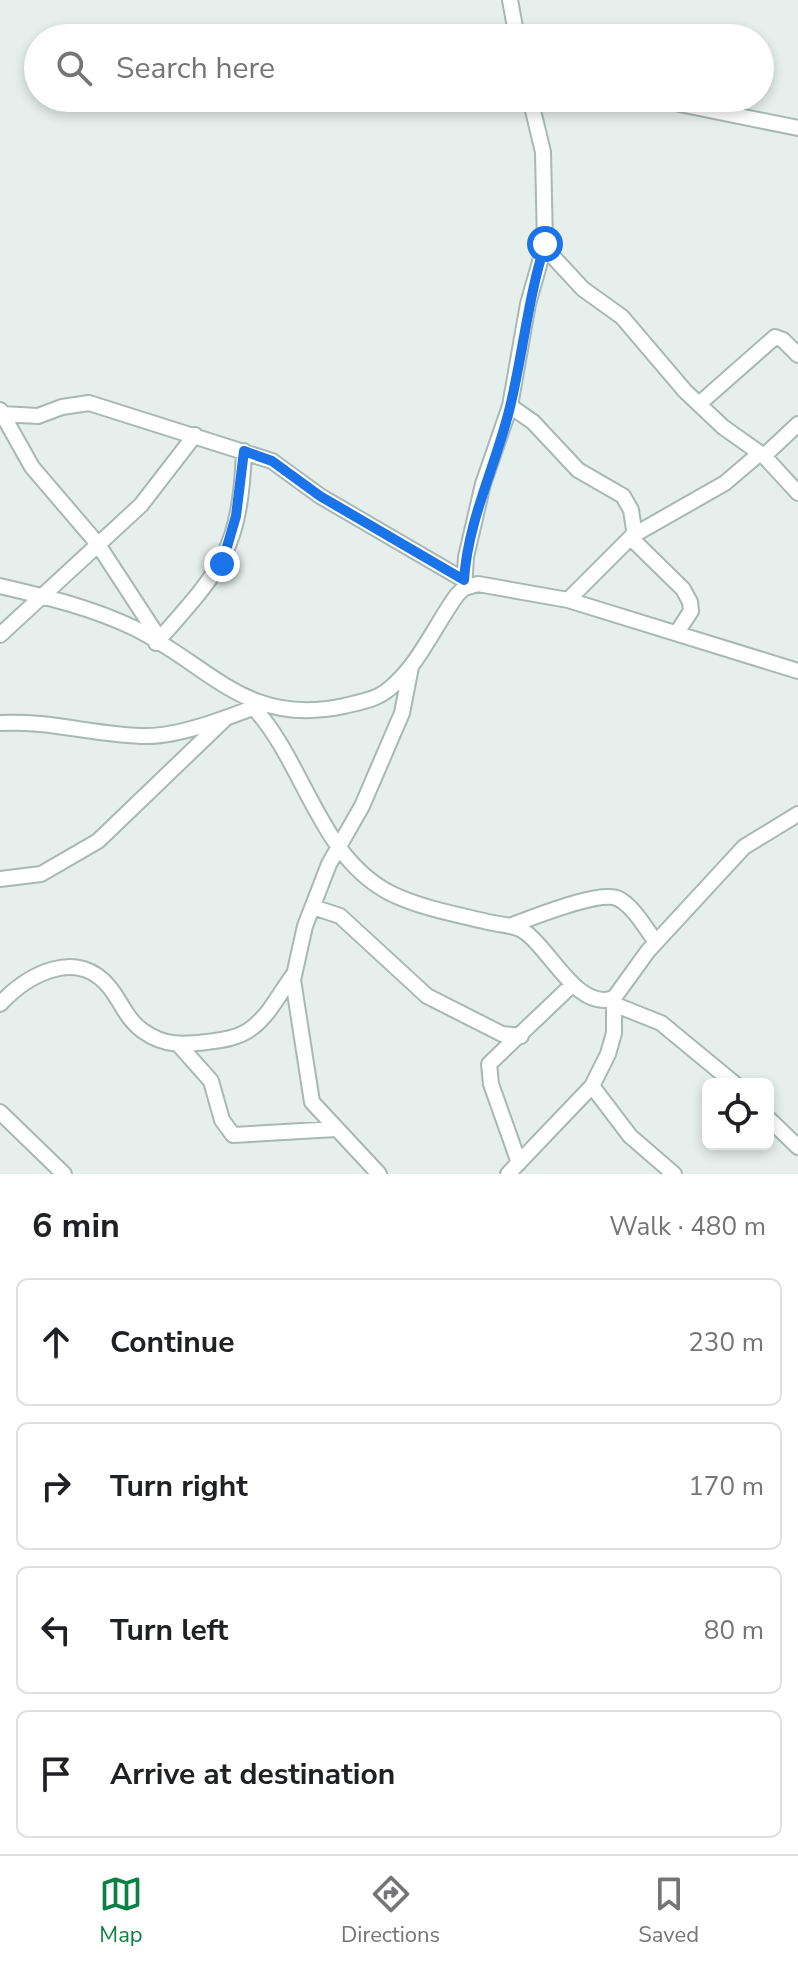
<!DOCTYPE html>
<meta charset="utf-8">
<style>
:root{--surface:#fff;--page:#f6f6f6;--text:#202124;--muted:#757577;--line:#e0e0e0;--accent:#0b8043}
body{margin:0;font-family:"Nunito Sans",sans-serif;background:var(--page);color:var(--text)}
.controls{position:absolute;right:24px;bottom:24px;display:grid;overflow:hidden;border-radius:12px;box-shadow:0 4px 12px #0003}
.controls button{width:72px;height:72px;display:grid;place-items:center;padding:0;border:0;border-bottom:2px solid var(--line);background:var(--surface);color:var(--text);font:40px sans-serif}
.stop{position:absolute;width:24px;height:24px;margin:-18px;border:6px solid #1a73e8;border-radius:50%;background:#fff}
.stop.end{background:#1a73e8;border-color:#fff;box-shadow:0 2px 8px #0008}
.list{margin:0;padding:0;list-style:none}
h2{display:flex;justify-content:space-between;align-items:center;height:104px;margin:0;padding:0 32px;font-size:34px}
h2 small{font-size:26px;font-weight:400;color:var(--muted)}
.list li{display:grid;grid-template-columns:52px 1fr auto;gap:24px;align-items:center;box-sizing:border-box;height:128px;margin:0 16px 16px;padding:0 16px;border:2px solid var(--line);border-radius:12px}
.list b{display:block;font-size:30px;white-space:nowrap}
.list em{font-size:26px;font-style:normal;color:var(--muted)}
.icon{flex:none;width:44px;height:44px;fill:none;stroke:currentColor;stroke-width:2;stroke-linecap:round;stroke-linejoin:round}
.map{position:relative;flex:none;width:798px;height:1174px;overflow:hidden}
.search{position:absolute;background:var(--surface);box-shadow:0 4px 12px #0003;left:24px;right:24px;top:24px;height:88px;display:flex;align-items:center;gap:20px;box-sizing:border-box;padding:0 28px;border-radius:44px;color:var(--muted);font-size:30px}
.sheet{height:680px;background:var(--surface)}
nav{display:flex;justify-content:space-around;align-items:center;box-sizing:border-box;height:112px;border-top:2px solid var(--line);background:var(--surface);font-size:22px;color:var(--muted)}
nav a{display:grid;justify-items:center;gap:4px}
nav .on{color:var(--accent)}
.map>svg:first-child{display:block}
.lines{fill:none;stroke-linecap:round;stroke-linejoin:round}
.minor-casing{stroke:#a8b8b2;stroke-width:18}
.minor{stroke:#fff;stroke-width:14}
.route{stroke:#1a73e8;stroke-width:10}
</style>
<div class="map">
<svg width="798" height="1174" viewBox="0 0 798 1174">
<rect width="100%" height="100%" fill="#e6efeb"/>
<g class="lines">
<defs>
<path id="minor" d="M510,0l7,38
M531,99h124l143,29
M544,247l39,42 39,28 63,74 38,36 41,29 34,37
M699,404l76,-67 8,3 15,15
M510,406l23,16 45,48 45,26 8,14 5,33 47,46 7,13 1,9 -13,20
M0,410l32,57 65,76 62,95
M2,414l36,2 24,-9 27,-4 183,58 48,35 144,84
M764,456l34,-32
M0,586c46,11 90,21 134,42 77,38 112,99 210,78 16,-4 32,-6 45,-17 30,-24 46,-64 68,-94l7,-7 14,-4 90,16 230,71
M464,588l2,-31 17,-73 27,-78 18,-102 17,-60 -2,-92 -13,-54
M568,600l64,-64 93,-53 34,-29
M0,635l141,-130 54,-70
M156,643c64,-73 84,-90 88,-192
M254,708c51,56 65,148 136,185 28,14 64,21 94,28 13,4 30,3 41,11 25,17 53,80 89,66
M0,723c50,-3 98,13 147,13 34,0 82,-19 113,-31
M0,879l41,-5 57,-33 128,-123
M313,907l27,9 87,80 75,38 19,2
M509,926c21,-7 91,-37 110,-27 15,8 27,30 37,43
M0,1004c28,-30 78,-57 110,-16 12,15 17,32 33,43 21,15 40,14 64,11 16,-2 33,-4 46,-15 17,-13 28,-36 41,-53
M616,1005l45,18 74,61
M179,1045l32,36 11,39 11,15 103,-6
M592,1086l38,50 44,38
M0,1112l64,62
M768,1118l30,29
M519,1163l-28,-79 -2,-20 83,-79
M379,1174l-67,-72 -19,-122 12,-54 24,-62 33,-58 40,-93 9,-46
M508,1174l84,-88 16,-32 6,-21v-35l34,-47 96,-104 54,-33"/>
</defs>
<use href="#minor" class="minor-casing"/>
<use href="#minor" class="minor"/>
</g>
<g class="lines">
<path class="route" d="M222,564l14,-48 8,-65 28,10 48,35 144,84c4,-61 32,-114 46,-173 13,-54 18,-109 35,-163"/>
</g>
</svg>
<div class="controls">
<button><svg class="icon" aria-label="locate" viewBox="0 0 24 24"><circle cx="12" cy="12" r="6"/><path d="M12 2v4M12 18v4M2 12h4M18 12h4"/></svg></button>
</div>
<div class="stop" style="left:545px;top:244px"></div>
<div class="stop end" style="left:222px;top:564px"></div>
<div class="search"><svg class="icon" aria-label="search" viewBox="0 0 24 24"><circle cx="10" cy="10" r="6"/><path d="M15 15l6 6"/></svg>Search here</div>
</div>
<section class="sheet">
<h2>6 min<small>Walk · 480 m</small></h2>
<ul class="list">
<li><svg class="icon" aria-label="ahead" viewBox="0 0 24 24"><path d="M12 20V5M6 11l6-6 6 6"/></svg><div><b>Continue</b></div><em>230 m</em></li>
<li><svg class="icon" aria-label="right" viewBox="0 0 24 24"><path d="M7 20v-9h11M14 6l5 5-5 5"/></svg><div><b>Turn right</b></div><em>170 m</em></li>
<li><svg class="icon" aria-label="left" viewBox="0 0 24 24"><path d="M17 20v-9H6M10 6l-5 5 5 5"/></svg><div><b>Turn left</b></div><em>80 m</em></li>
<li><svg class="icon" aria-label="arrive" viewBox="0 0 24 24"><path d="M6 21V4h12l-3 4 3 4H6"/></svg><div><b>Arrive at destination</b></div></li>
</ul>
</section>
<nav>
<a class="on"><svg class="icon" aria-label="map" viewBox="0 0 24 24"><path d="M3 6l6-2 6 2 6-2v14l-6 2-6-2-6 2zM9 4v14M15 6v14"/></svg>Map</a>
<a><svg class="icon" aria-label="directions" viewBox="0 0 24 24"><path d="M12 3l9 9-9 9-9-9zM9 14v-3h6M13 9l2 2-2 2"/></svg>Directions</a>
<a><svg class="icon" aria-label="saved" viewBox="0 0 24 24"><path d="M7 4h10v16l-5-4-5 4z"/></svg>Saved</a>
</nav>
